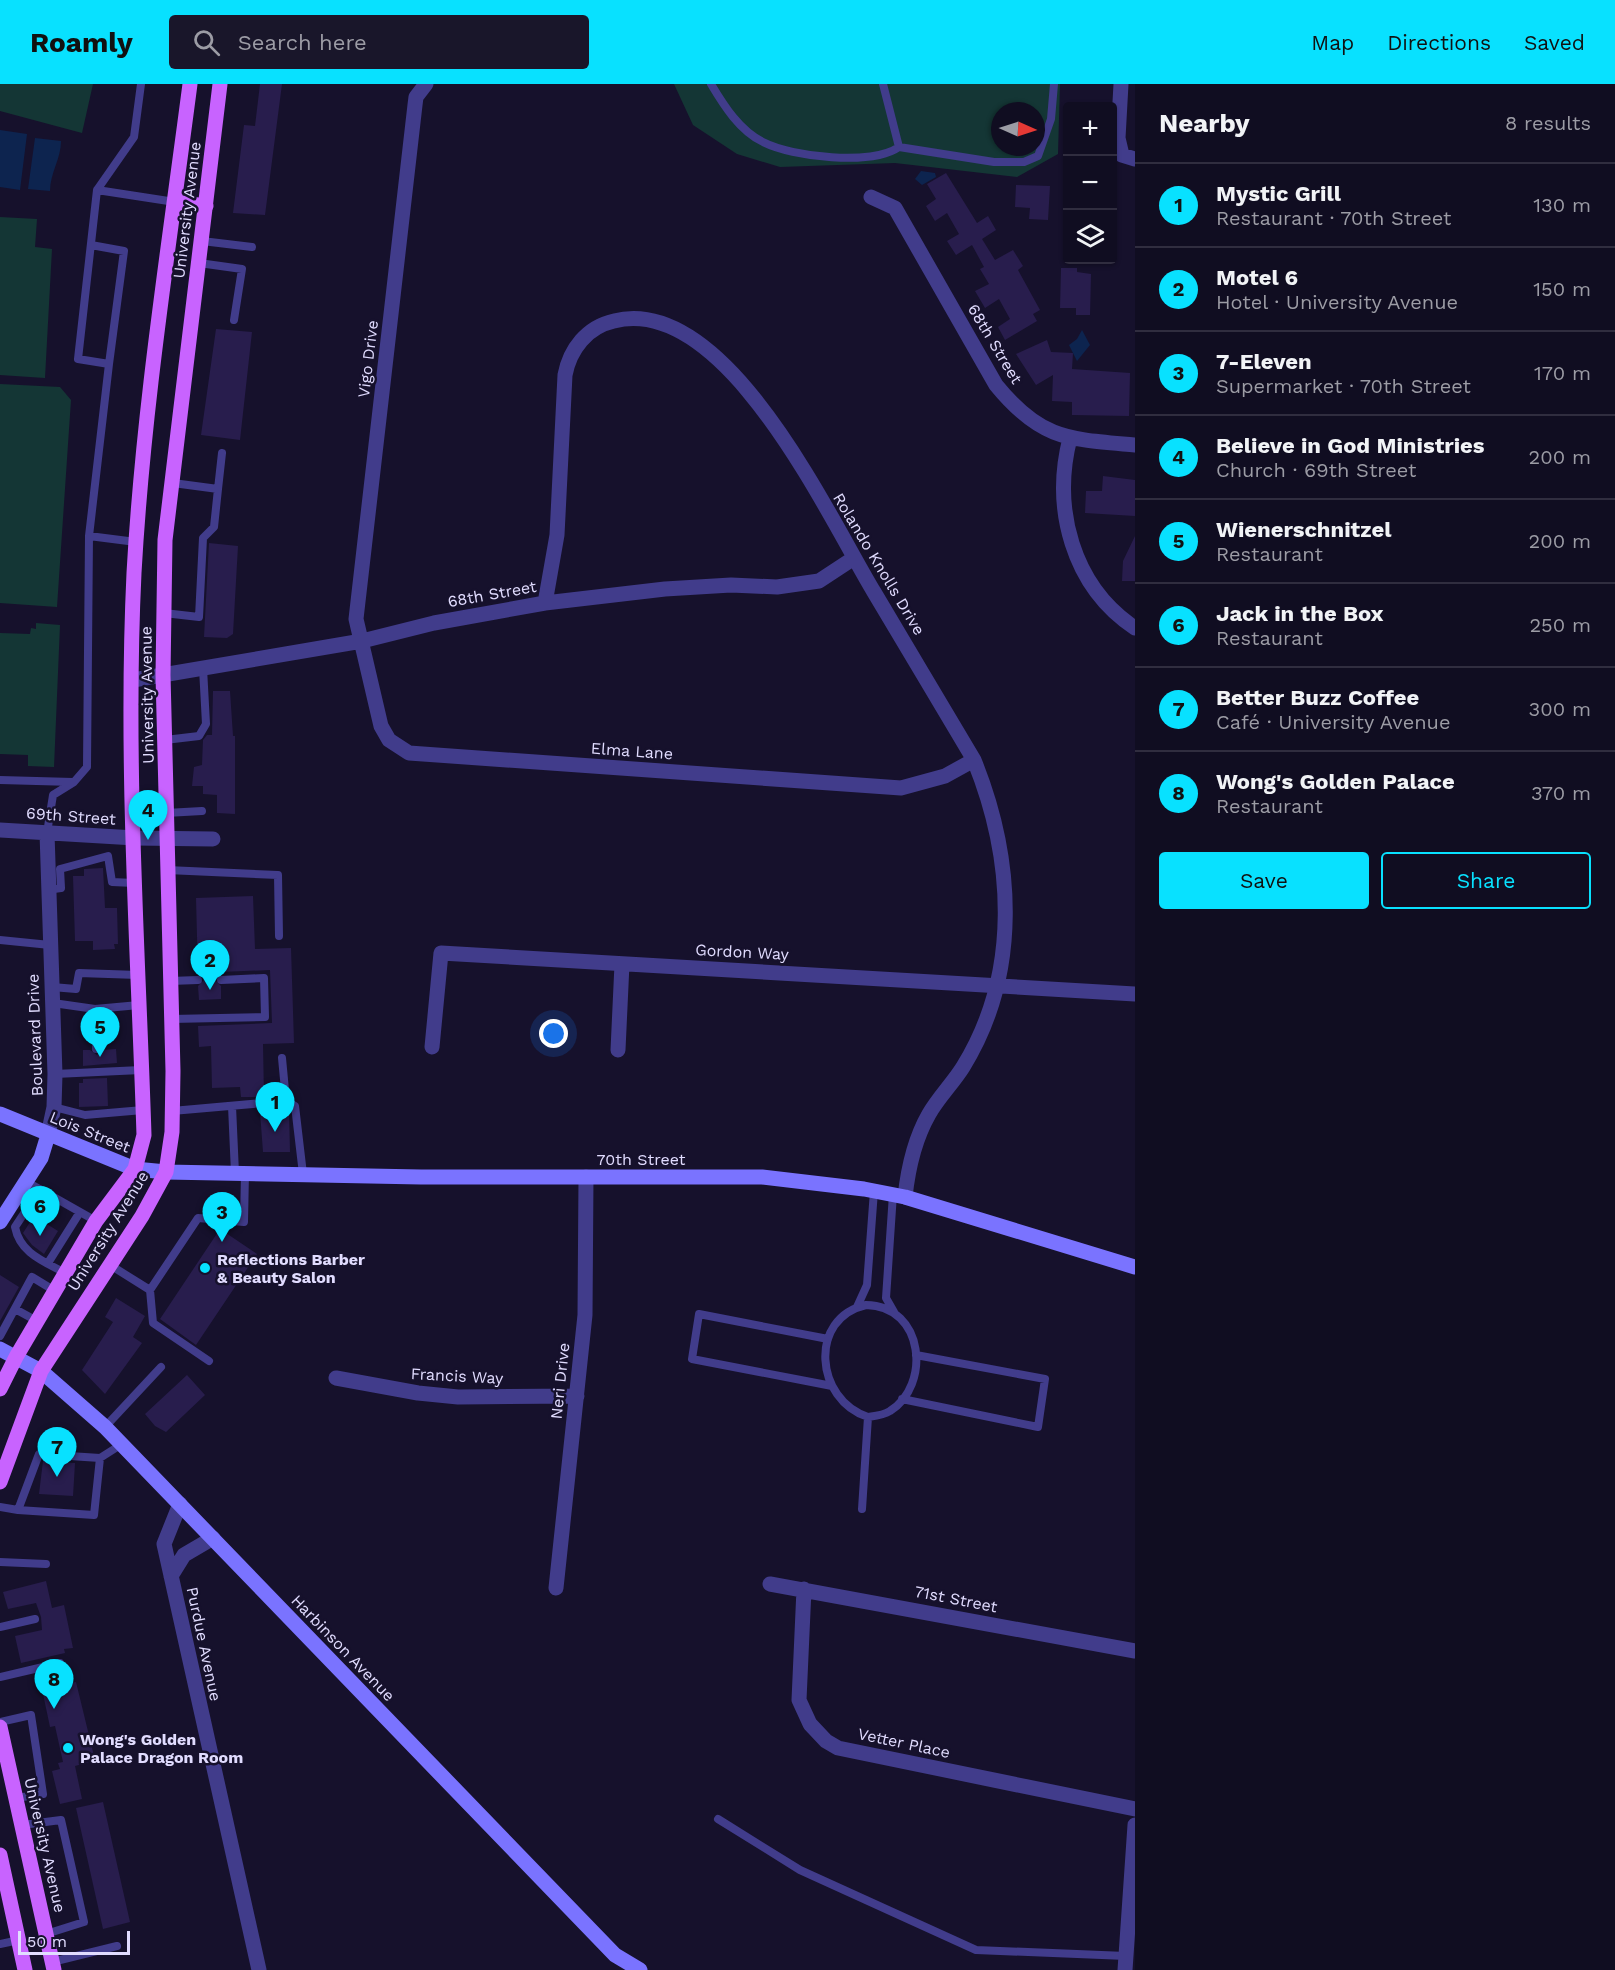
<!DOCTYPE html>
<meta charset="utf-8">
<style>
:root{--surface:#100d21;--page:#19162a;--text:#f1f3f6;--muted:#9c9ca5;--line:#302d3f;--accent:#08e1ff}
body{margin:0;font-family:"Work Sans",sans-serif;background:var(--page);color:var(--text)}
.controls{position:absolute;right:18px;top:18px;display:grid;overflow:hidden;border-radius:6px;box-shadow:0 2px 4px #0004}
.controls button{width:54px;height:54px;display:grid;place-items:center;padding:0;border:0;border-bottom:2px solid var(--line);background:var(--surface);color:var(--text);font:30px sans-serif}
.compass{position:absolute;left:991px;top:18px;width:54px;height:54px;border-radius:50%;background:var(--surface);box-shadow:0 2px 4px #0004;rotate:93deg}
.scale{position:absolute;left:18px;bottom:15px;width:112px;box-sizing:border-box;padding-left:6px;border:3px solid #e1dcff;border-top:0;font-size:16px;line-height:21px;white-space:nowrap;color:#e1dcff;-webkit-text-stroke:4px #16112c;paint-order:stroke}
.you{position:absolute;left:554px;top:950px;width:21px;height:21px;margin:-15px;border:4px solid #fff;border-radius:50%;background:#1a73e8;box-shadow:0 0 0 9px #1a73e833}
.badge{display:grid;place-items:center;width:39px;height:39px;border-radius:50%;background:var(--accent);color:#111;font-size:20px;font-weight:700}
.pin{position:absolute;translate:-50% -50px;filter:drop-shadow(0 2px 3px #0008)}
.pin::after{content:'';position:absolute;top:32px;width:21px;height:18px;background:inherit;clip-path:polygon(0 0,100% 0,50% 100%)}
.list{margin:0;padding:0;list-style:none}
h2{display:flex;justify-content:space-between;align-items:center;height:78px;margin:0;padding:0 24px;font-size:26px}
h2 small{font-size:20px;font-weight:400;color:var(--muted)}
.list li{display:grid;grid-template-columns:39px 1fr auto;gap:18px;align-items:center;box-sizing:border-box;height:84px;padding:0 24px;border-top:2px solid var(--line)}
.list b{display:block;font-size:22px;white-space:nowrap}
.list p{margin:0;font-size:20px;white-space:nowrap;color:var(--muted)}
.list em{font-size:20px;font-style:normal;color:var(--muted)}
.actions{display:flex;gap:12px;padding:18px 24px}
.actions a{flex:1;padding:14px 0;border:2px solid var(--accent);border-radius:6px;text-align:center;font-size:21px;color:var(--accent)}
.actions .main{background:var(--accent);color:#111}
.icon{flex:none;width:33px;height:33px;fill:none;stroke:currentColor;stroke-width:2;stroke-linecap:round;stroke-linejoin:round}
.map{position:relative;flex:none;width:1135px;height:1886px;overflow:hidden}
header{display:flex;align-items:center;gap:36px;box-sizing:border-box;height:84px;padding:0 30px;background:var(--accent);color:#111}
header strong{font-size:28px}
nav{display:flex;gap:33px;margin-inline-start:auto;font-size:21px}
.search{width:420px;height:54px;background:var(--page);display:flex;align-items:center;gap:15px;box-sizing:border-box;padding:0 21px;border-radius:6px;color:var(--muted);font-size:22px}
main{display:flex}
aside{flex:1;background:var(--surface)}
.map>svg:first-child{display:block}
.green{fill:#143635;fill-rule:evenodd}
.water{fill:#0d244f}
.building{fill:#281d4d}
.lines{fill:none;stroke-linecap:round;stroke-linejoin:round}
.lane{stroke:#413c8b;stroke-width:8}
.street{stroke:#413c8b;stroke-width:15}
.secondary{stroke:#7a73ff;stroke-width:15}
.primary{stroke:#c863ff;stroke-width:15}
.poi-dot{fill:#08e1ff;stroke:#16112c;stroke-width:2}
.labels{text-anchor:middle;dominant-baseline:central;stroke-width:5;stroke-linejoin:round;paint-order:stroke}
.street-label{font-size:16px;fill:#e1dcff;stroke:#16112c}
.poi-label{font-size:16px;font-weight:bold;fill:#e1dcff;stroke:#16112c;text-anchor:start}
</style>
<header>
<strong>Roamly</strong>
<div class="search"><svg class="icon" aria-label="search" viewBox="0 0 24 24"><circle cx="10" cy="10" r="6"/><path d="M15 15l6 6"/></svg>Search here</div>
<nav><a>Map</a><a>Directions</a><a>Saved</a></nav>
</header>
<main>
<div class="map">
<svg width="1135" height="1886" viewBox="0 0 1135 1886">
<rect width="100%" height="100%" fill="#16112c"/>
<path class="green" d="M0,0h93l-11,49 -82,-22z
M674,0h386l-2,70 -41,23 -122,-14 -115,4 -43,-13 -44,-29zM1000,27h36v36h-36z
M0,133l37,2 -2,28 17,2 -7,129 -45,-3z
M0,300l60,3 11,13 -14,207 -57,-4z
M36,539l24,2 -6,142 -26,-1v-11l-28,-1v-121l30,1 1,-6 5,1z"/>
<path class="water" d="M0,46l27,4 -7,56 -20,-3z
M35,54l26,3c0,18 -11,32 -11,50l-22,-2z
M921,87l14,2 1,4 -14,8 -7,-6z
M1082,246l8,15 -13,16 -8,-16 8,-6z"/>
<path class="building" d="M260,0h22l-17,131 -32,-2 11,-88 11,1z
M946,89l31,50 11,-7 8,14 -14,9 13,21 18,-10 10,16 -5,4 22,40 -7,4 4,7 -32,19 -7,-13 12,-8 -11,-20 -14,9 -10,-17 14,-7 -9,-15 4,-2 -12,-22 -16,10 -9,-14 12,-7 -12,-21 -12,8 -9,-15 10,-7 -9,-15z
M1016,101l34,1 -2,34 -19,-1 1,-11 -15,-1z
M1061,184h16v4l14,2 -1,41h-14v-7h-16z
M216,245l36,3 -12,108 -39,-5z
M1047,256l4,12 22,1 -1,16 58,4 -1,43 -57,-1v-13l-20,-1 1,-26 -17,10 -20,-31z
M1103,392l32,4v36l-50,-3 1,-22h16z
M1135,452v45h-13l1,-20z
M209,459l29,3 -5,88 -6,4 -23,-1z
M213,607h17l3,45h2v78l-18,-1v-18l-14,-1v-8h-11l2,-19 8,-2 1,-25 4,-5h5z
M103,784l2,40h12l1,36h-4l1,5 -22,1v-9h-18l-2,-65h11v-7z
M253,812l2,53 36,-1 3,95 -31,1 1,53h-23l-1,-10 -28,1 -1,-42 -12,1 -1,-21 74,-3 -2,-53 -50,2 -5,8 6,6v13l-22,1 -1,-14 6,-6 -6,-6 -2,-76z
M116,965l1,14 -34,3v-16h7l7,5 5,-5z
M107,994l1,28 -29,1v-24h4v-4z
M289,1027l1,41h-27l-3,-40z
M34,1132l24,15 -14,23 -12,-9 -9,-12z
M220,1145l37,25 -61,91 -36,-26z
M0,1191l19,12 -19,34z
M116,1214l29,18 -12,21 9,6 -37,51 -23,-24 31,-48 -8,-5z
M187,1291l18,20 -39,37 -11,-6 -10,-12z
M43,1377l32,2 -2,33 -34,-2z
M46,1497l6,27 12,-3 9,43 -9,1 1,4 -44,10 -6,-27 27,-6 -1,-13 -5,-14 -28,6 -5,-17z
M76,1598l18,74 -1,5 -18,5 7,33 -22,5 -8,-33 8,-2 -2,-6 5,-1 -8,-36 -5,1 -8,-38z
M103,1718l27,120 -27,7 -27,-121z"/>
<g class="lines">
<path class="lane" d="M711,0c13,22 29,47 52,58 29,15 109,24 136,5l-16,-63
M899,63l95,15h30l14,-6 13,-37 3,-35
M97,106l78,12
M202,157l50,6
M91,161l33,6 -15,113
M199,179l43,6 -8,51
M173,399l45,6 4,-36
M89,452l47,6
M164,529l35,4 4,-79 11,-11 4,-38
M165,656l34,-4 7,-12 -3,-56
M0,696l73,2
M166,729l36,-2
M47,749l6,-38 21,-13 13,-15 2,-231 20,-172 -31,-5 19,-169 37,-53 7,-53
M167,786l111,5 1,61
M47,806l14,-2 -1,-19 48,-13 4,26 22,1
M0,856l50,5
M170,897l28,-1
M52,903l24,2 3,-16 59,2
M53,919l42,6 44,-4
M95,925l1,40
M171,935l94,-2 -1,-39 -43,2
M55,990l86,-4
M286,1017l9,5 8,68
M232,1022l3,67
M54,1023l31,8 58,-5
M172,1027l114,-10 -4,-43
M27,1098l69,39
M40,1105l-25,38c5,26 28,34 50,46
M893,1110l-7,104 8,14
M48,1179l32,-51
M110,1181l40,25 48,-72 46,4 1,-49
M150,1206l3,33 56,38
M866,1221c59,1 65,81 24,106 -6,4 -15,5 -22,6 -53,-17 -60,-99 -2,-112z
M857,1223l10,-22 7,-94
M15,1225l22,12
M0,1252l32,-59 23,14
M828,1255l-129,-25 -7,45 140,27
M902,1315l136,28 7,-48 -129,-24
M105,1343l56,-60
M100,1374l-6,57 -76,-5 21,-56 61,4 22,-14
M0,1423l18,3
M862,1425l6,-92
M0,1478l46,2
M0,1543l35,-8
M0,1593l60,-14
M0,1638l31,-7 12,79 -27,4
M718,1735l82,51 176,80 150,6
M22,1741l39,-5 23,102 -38,12
M0,1860l19,-4
M52,1878l65,-16"/>
<path class="street" d="M426,0l-10,13 -1,8 -59,514 25,107 8,14 20,13 492,35 44,-12 29,-16
M1121,0l-3,54 4,17 13,4
M871,113l24,11 101,177c45,55 72,54 139,60
M1070,354c-18,70 2,148 65,190
M545,519l12,-68 8,-160c5,-26 22,-48 49,-54 112,-28 214,195 260,271 33,56 67,112 100,168 40,99 47,213 -11,307 -10,16 -25,31 -34,47 -15,26 -21,55 -24,83
M133,596l229,-39 72,-18 111,-20 120,-14 66,-4 46,2 42,-6 35,-23
M0,746l135,8 78,1
M47,749l8,241 -1,33 -6,28
M432,963l9,-94 694,41
M618,966l4,-86
M336,1294l82,15 40,4 119,-1
M180,1420l-16,40 95,426
M171,1492l13,-21 29,-17
M770,1500l365,67
M556,1504l29,-273 1,-138
M804,1505l-5,111 11,24 16,17 12,7 297,61
M1125,1886l10,-145"/>
<path class="secondary" d="M0,1030l135,55 31,3 255,5h341l102,12 41,8 230,70
M0,1138l41,-64 7,-23
M0,1265l41,22 64,56 510,528 25,15"/>
<path class="primary" d="M175,118l31,4
M0,1305l16,-32 80,-136 39,-52 9,-34c-6,-187 -19,-375 -10,-562 9,-163 35,-327 56,-489
M0,1398l41,-111 101,-155 24,-44 6,-40 1,-61 -10,-396 2,-135 55,-456
M0,1643l54,243
M0,1771l25,115"/>
</g>
<g class="poi-dot">
<circle cx="205" cy="1184" r="6"/>
<circle cx="68" cy="1664" r="6"/>
</g>
<g class="labels">
<g class="street-label">
<text transform="translate(187 126) rotate(-83)">University Avenue</text>
<text transform="translate(995 260) rotate(59)">68th Street</text>
<text transform="translate(368 275) rotate(-83)">Vigo Drive</text>
<text transform="translate(879 480) rotate(59)">Rolando Knolls Drive</text>
<text transform="translate(492 510) rotate(-10)">68th Street</text>
<text transform="translate(147 611) rotate(-91)">University Avenue</text>
<text transform="translate(632 667) rotate(4)">Elma Lane</text>
<text transform="translate(71 732) rotate(4)">69th Street</text>
<text transform="translate(742 868) rotate(3)">Gordon Way</text>
<text transform="translate(35 951) rotate(-92)">Boulevard Drive</text>
<text transform="translate(90 1048) rotate(22)">Lois Street</text>
<text x="641" y="1075">70th Street</text>
<text transform="translate(108 1147) rotate(-58)">University Avenue</text>
<text transform="translate(457 1292) rotate(3)">Francis Way</text>
<text transform="translate(560 1297) rotate(-84)">Neri Drive</text>
<text transform="translate(956 1515) rotate(11)">71st Street</text>
<text transform="translate(204 1560) rotate(78)">Purdue Avenue</text>
<text transform="translate(343 1564) rotate(46)">Harbinson Avenue</text>
<text transform="translate(904 1659) rotate(12)">Vetter Place</text>
<text transform="translate(45 1761) rotate(77)">University Avenue</text>
</g>
<g class="poi-label">
<text x="217" y="1175">Reflections Barber<tspan x="217" dy="18">&amp; Beauty Salon</tspan></text>
<text x="80" y="1655">Wong's Golden<tspan x="80" dy="18">Palace Dragon Room</tspan></text>
</g>
</g>
</svg>
<div class="controls">
<button>+</button>
<button>−</button>
<button><svg class="icon" aria-label="layers" viewBox="0 0 24 24"><path d="M12 4l9 5-9 5-9-5zM3 14l9 5 9-5"/></svg></button>
</div>
<svg class="compass" viewBox="-18 -18 36 36"><path d="M0-13l5 13h-10z" fill="#e53935"/><path d="M0 13l5-13h-10z" fill="#9c9ca5"/></svg>
<div class="scale">50 m</div>
<div class="you"></div>
<div class="pin badge" style="left:275px;top:1048px">1</div>
<div class="pin badge" style="left:210px;top:906px">2</div>
<div class="pin badge" style="left:222px;top:1158px">3</div>
<div class="pin badge" style="left:148px;top:756px">4</div>
<div class="pin badge" style="left:100px;top:973px">5</div>
<div class="pin badge" style="left:40px;top:1152px">6</div>
<div class="pin badge" style="left:57px;top:1393px">7</div>
<div class="pin badge" style="left:54px;top:1625px">8</div>
</div>
<aside>
<h2>Nearby<small>8 results</small></h2>
<ul class="list">
<li><span class="badge">1</span><div><b>Mystic Grill</b><p>Restaurant · 70th Street</p></div><em>130 m</em></li>
<li><span class="badge">2</span><div><b>Motel 6</b><p>Hotel · University Avenue</p></div><em>150 m</em></li>
<li><span class="badge">3</span><div><b>7-Eleven</b><p>Supermarket · 70th Street</p></div><em>170 m</em></li>
<li><span class="badge">4</span><div><b>Believe in God Ministries</b><p>Church · 69th Street</p></div><em>200 m</em></li>
<li><span class="badge">5</span><div><b>Wienerschnitzel</b><p>Restaurant</p></div><em>200 m</em></li>
<li><span class="badge">6</span><div><b>Jack in the Box</b><p>Restaurant</p></div><em>250 m</em></li>
<li><span class="badge">7</span><div><b>Better Buzz Coffee</b><p>Café · University Avenue</p></div><em>300 m</em></li>
<li><span class="badge">8</span><div><b>Wong's Golden Palace</b><p>Restaurant</p></div><em>370 m</em></li>
</ul>
<div class="actions"><a class="main">Save</a><a>Share</a></div>
</aside>
</main>
